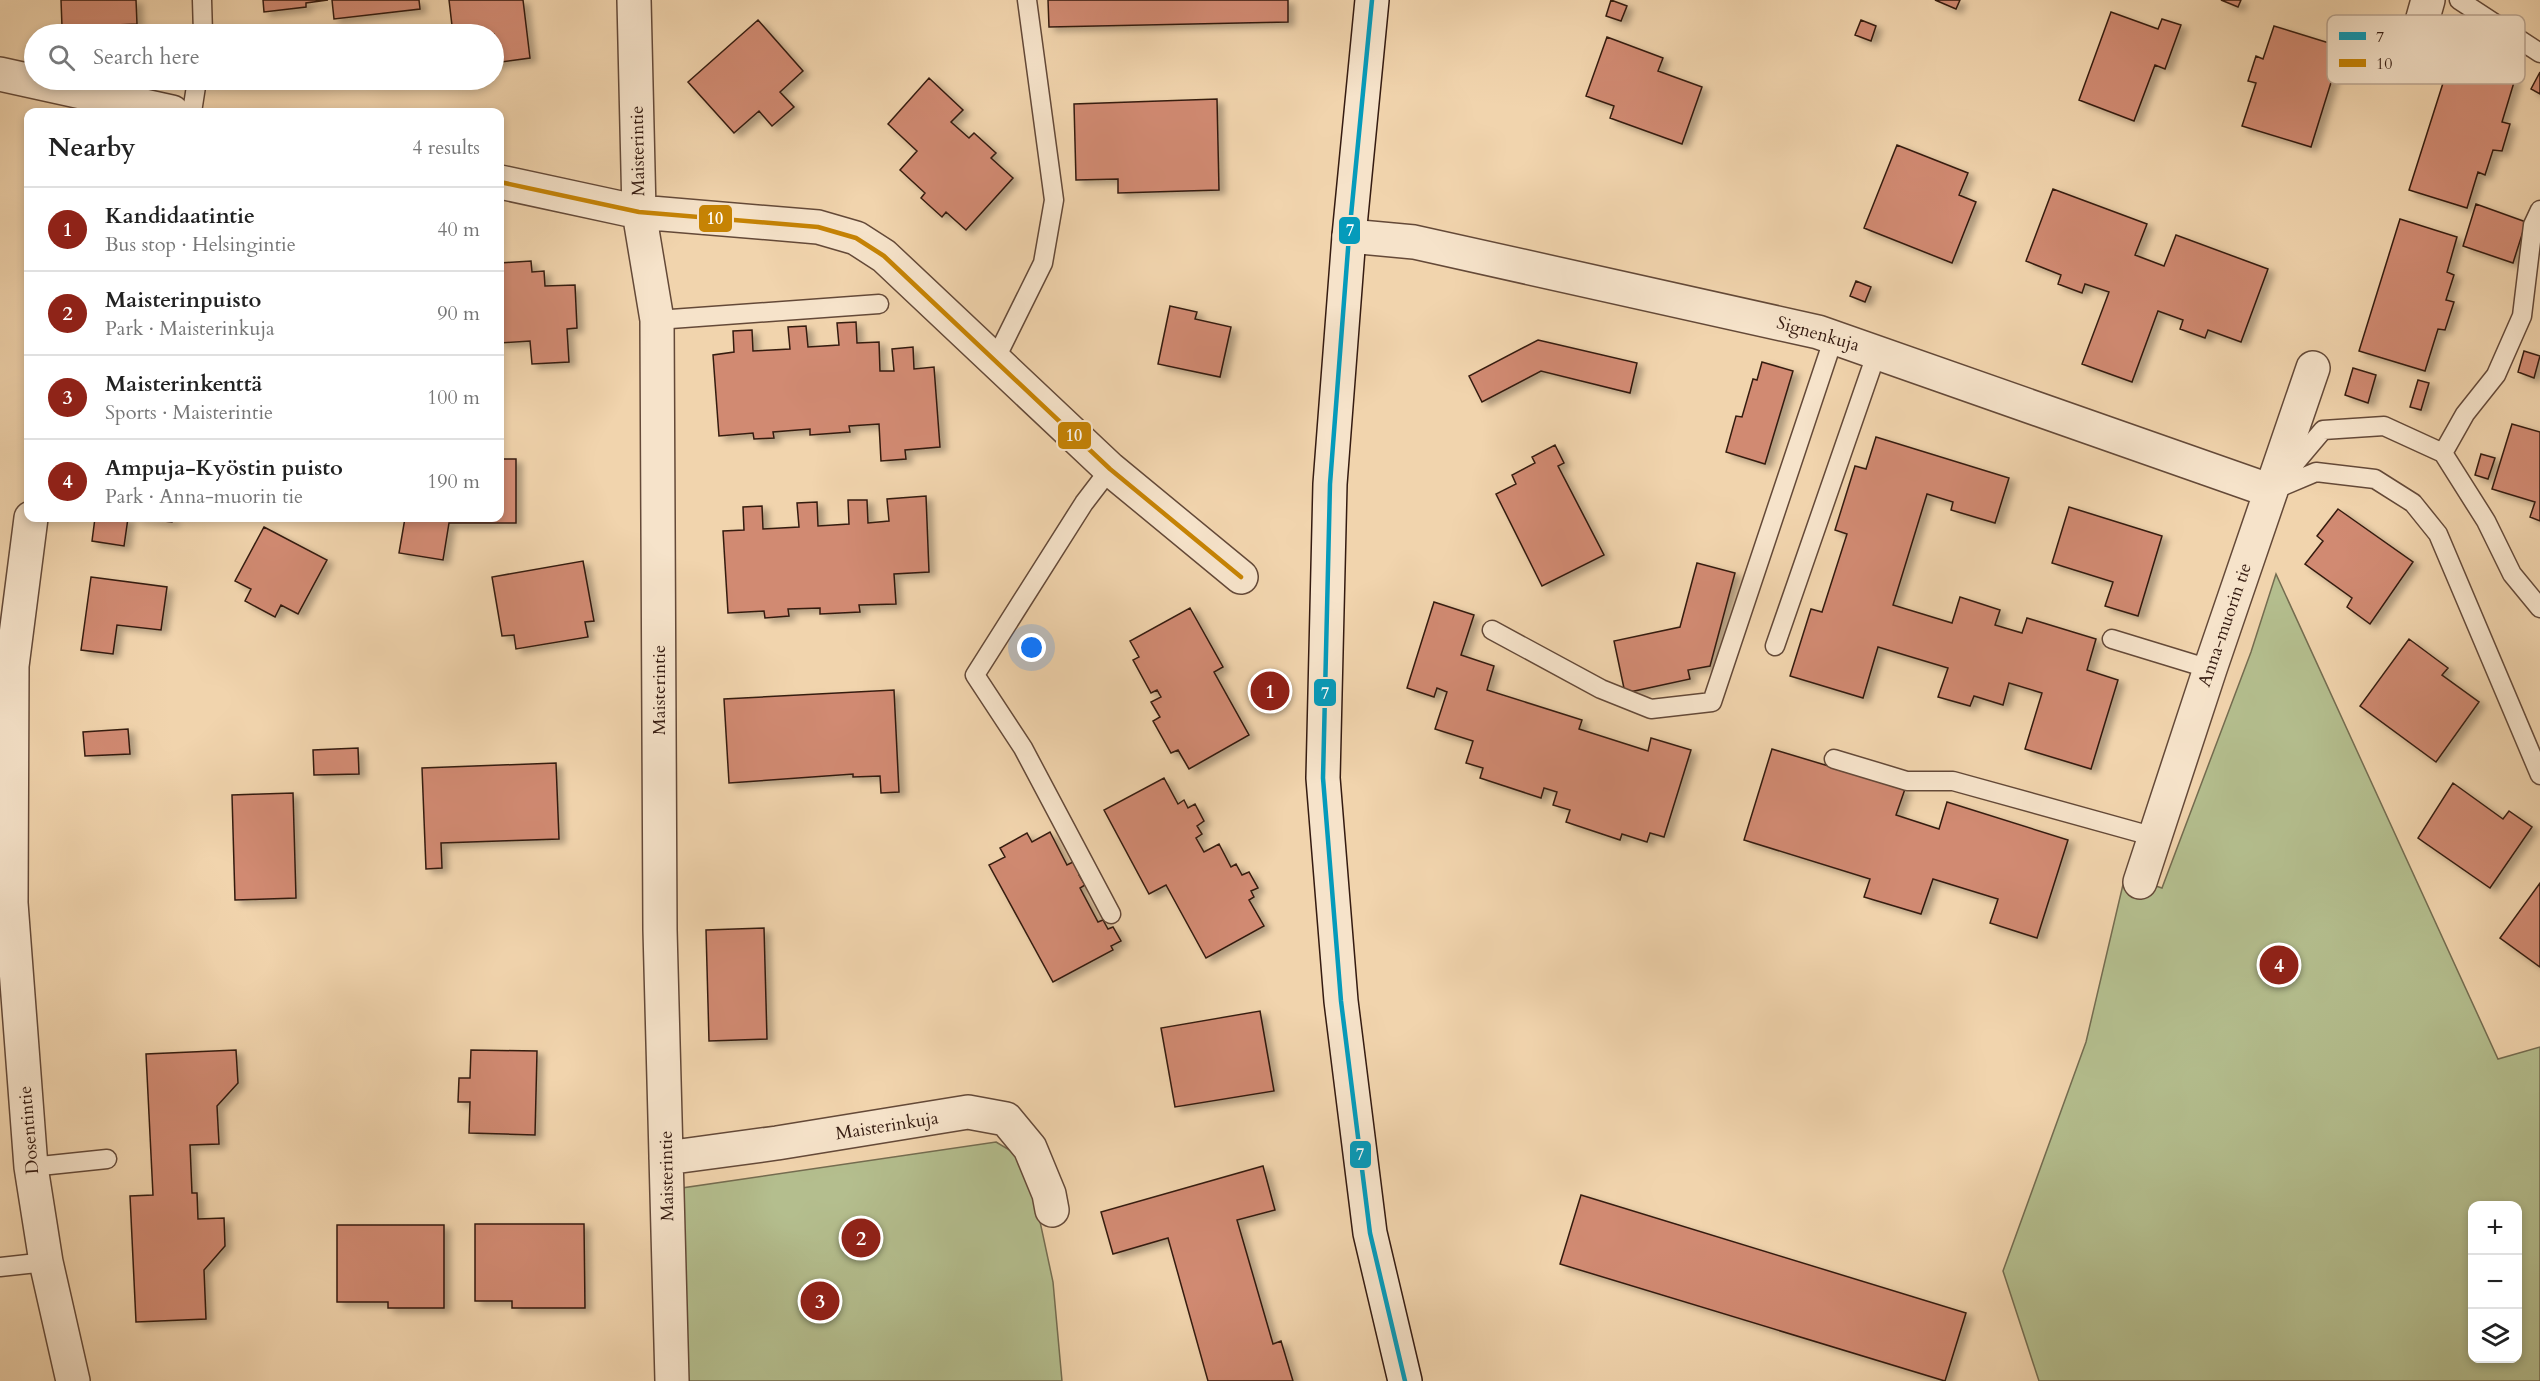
<!DOCTYPE html>
<meta charset="utf-8">
<style>
:root{--surface:#fff;--page:#f2f2f2;--text:#222;--muted:#767676;--line:#e0e0e0;--accent:#8f2418}
body{margin:0;font-family:Cardo,serif;background:var(--page);color:var(--text)}
.controls{position:absolute;right:18px;bottom:18px;display:grid;overflow:hidden;border-radius:12px;box-shadow:0 3px 9px #0003}
.controls button{width:54px;height:54px;display:grid;place-items:center;padding:0;border:0;border-bottom:2px solid var(--line);background:var(--surface);color:var(--text);font:30px sans-serif}
.you{position:absolute;left:1032px;top:648px;width:21px;height:21px;margin:-15px;border:4px solid #fff;border-radius:50%;background:#1a73e8;box-shadow:0 0 0 9px #1a73e833}
.badge{display:grid;place-items:center;width:39px;height:39px;border-radius:50%;background:var(--accent);color:#fff;font-size:20px;font-weight:700}
.pin{position:absolute;translate:-50% -50%;border:3px solid #fff;box-shadow:0 2px 6px #0006}
.list{margin:0;padding:0;list-style:none}
h2{display:flex;justify-content:space-between;align-items:center;height:78px;margin:0;padding:0 24px;font-size:26px}
h2 small{font-size:20px;font-weight:400;color:var(--muted)}
.list li{display:grid;grid-template-columns:39px 1fr auto;gap:18px;align-items:center;box-sizing:border-box;height:84px;padding:0 24px;border-top:2px solid var(--line)}
.list b{display:block;font-size:22px;white-space:nowrap}
.list p{margin:0;font-size:20px;white-space:nowrap;color:var(--muted)}
.list em{font-size:20px;font-style:normal;color:var(--muted)}
.icon{flex:none;width:33px;height:33px;fill:none;stroke:currentColor;stroke-width:2;stroke-linecap:round;stroke-linejoin:round}
.map{position:relative;flex:none;width:2540px;height:1381px;overflow:hidden}
.search{position:absolute;background:var(--surface);box-shadow:0 3px 9px #0003;left:24px;top:24px;width:480px;height:66px;display:flex;align-items:center;gap:15px;box-sizing:border-box;padding:0 21px;border-radius:33px;color:var(--muted);font-size:22px}
.panel{position:absolute;background:var(--surface);box-shadow:0 3px 9px #0003;left:24px;top:108px;width:480px;height:414px;border-radius:12px}
.map>svg:first-child{display:block}
.green{fill:#b4be8e;stroke:#746c50;stroke-width:1.5;fill-rule:evenodd}
.building{fill:#d18a72;stroke:#351b11;stroke-width:1.5;filter:url(#shadow)}
.lines{fill:none;stroke-linecap:round;stroke-linejoin:round}
.service-casing{stroke:#644938;stroke-width:21}
.minor-casing{stroke:#644938;stroke-width:36}
.secondary-casing{stroke:#351b11;stroke-width:36}
.service{stroke:#f6e3ca;stroke-width:18}
.minor{stroke:#f6e3ca;stroke-width:33}
.secondary{stroke:#f6e3ca;stroke-width:33}
.bus-1-casing{stroke:#f6e3ca;stroke-width:9}
.bus-2-casing{stroke:#f6e3ca;stroke-width:9}
.bus-1{stroke:#059bbb;stroke-width:4.5}
.bus-2{stroke:#c68304;stroke-width:4.5}
.labels{text-anchor:middle;dominant-baseline:central;stroke-width:4.5;stroke-linejoin:round;paint-order:stroke}
.street-label{font-size:18px;fill:#351b11;stroke:#f6e3ca}
.key{fill:#f6e3ca;stroke:#bca792;stroke-width:1.5}
.key-label{font-size:16px;fill:#351b11}
.line-badge{stroke:#f6e3ca;stroke-width:2}
.badge-label{font-size:16px;text-anchor:middle;font-weight:bold;fill:#fff}
</style>
<div class="map">
<svg width="2540" height="1381" viewBox="0 0 2540 1381">
<defs>
<filter id="shadow"><feDropShadow dx="6" dy="4" stdDeviation="3" flood-color="#0004"/></filter>
</defs>
<rect width="100%" height="100%" fill="#f1d4ad"/>
<filter id="stains"><feTurbulence type="fractalNoise" baseFrequency=".00333" numOctaves="4"/><feColorMatrix values="0 0 0 0 .2 0 0 0 0 .09 0 0 0 0 .02 0 0 0 .5 -.17"/></filter>
<radialGradient id="worn" r=".72"><stop offset=".6" stop-color="#630" stop-opacity="0"/><stop offset="1" stop-color="#630" stop-opacity=".3"/></radialGradient>
<path class="green" d="M2276,574l222,485 42,-12v334h-501l-36,-110 83,-229 39,-166 37,12 89,-236zM2472,1206h46v152h-46z
M996,1142l22,13 12,20 23,107 9,99h-379l-1,-193z"/>
<path class="building" d="M61,0h75l1,24 -21,1 1,9h-32v-8l-23,1z
M263,0h65l-22,3v4l-42,5z
M332,0h87l1,9 -86,10z
M449,0h74l7,58 -36,5v-29h-41z
M1048,0h240v22l-239,5z
M1611,0l16,6 -6,15 -15,-5z
M1935,0h25l-4,9z
M2221,0h20l-3,7z
M2111,12l47,17 4,-10 19,6 -16,44 -10,-4 -21,56 -55,-21z
M758,20l45,51 -23,21 14,15 -22,19 -13,-15 -25,22 -46,-51z
M1861,20l15,6 -5,15 -16,-6z
M2274,26l68,21 -31,100 -69,-21 14,-43 -8,-2 8,-25 7,3z
M1607,37l56,21 -5,13 44,16 -20,57 -72,-26 4,-12 -28,-10z
M2451,58l64,21 -13,43 8,2 -8,27 -9,-1 -8,25 -7,-3 -11,36 -58,-18z
M2540,72v22l-9,-5z
M929,78l34,32 -12,12 18,16 5,-5 22,20 -5,5 22,20 -47,52 -20,-18 -4,5 -21,-19 4,-5 -25,-23 17,-19 -29,-27z
M1217,99l2,91 -101,3v-14l-42,1 -2,-76z
M1897,145l71,28 -9,22 17,7 -24,61 -88,-35z
M2053,189l94,35 -12,31 29,11 12,-31 92,34 -27,73 -33,-12 -3,8 -25,-9 3,-9 -25,-9 -26,71 -50,-18 27,-72 -24,-8 -3,9 -24,-9 3,-9 -35,-14z
M2476,204l50,18 -13,41 -50,-17z
M2400,219l57,18 -10,35 7,3 -8,25 8,2 -9,28 -7,-1 -13,42 -66,-20z
M531,261l1,11 12,-1 1,15 30,-1 2,43 -10,1 2,33 -37,2 -2,-23 -30,2v-80z
M1856,281l15,6 -6,15 -15,-6z
M1170,306l27,6 -2,7 36,8 -11,50 -62,-13z
M856,322l1,21 22,-1 1,29h14l-2,-22 21,-2 1,22 20,-2 6,80 -35,3 1,9 -25,2 -2,-37 -30,2 1,6 -40,3v-6l-37,3 1,6 -20,1 -1,-6 -34,3 -6,-81 21,-3 -1,-21 19,-1 1,21 37,-2 -2,-22 18,-1 2,21 31,-2 -2,-22z
M1538,340l99,23 -7,30 -89,-22 -59,31 -13,-26z
M2524,351l16,5 -6,22 -16,-6z
M1762,362l31,9 -28,93 -39,-12 10,-36 6,1 11,-38 4,1z
M2353,368l23,7 -8,28 -23,-8z
M2418,380l11,3 -8,27 -11,-3z
M2512,424l28,8v89l-10,-4 5,-15 -43,-13z
M1876,437l133,41 -14,45 -44,-13 2,-8 -26,-8 -34,111 59,18 8,-26 40,13 -5,15 27,8 5,-15 69,21 -9,31 31,10 -27,89 -66,-20 17,-56 -33,-10 -6,22 -29,-9 -4,10 -32,-9 10,-29 -70,-21 -15,51 -73,-22 21,-67 11,3 25,-78 -12,-4 20,-64 11,3z
M1555,445l9,18 -6,3 46,89 -62,31 -46,-92 20,-10 -4,-9 23,-12 -3,-6z
M2481,454l14,4 -7,21 -13,-4z
M500,459h16v64h-67l-6,37 -44,-7 6,-35h95z
M926,496l3,76 -35,2 2,30 -37,1 1,7 -40,2v-6l-32,1 1,7 -24,2 -1,-7 -36,2 -5,-82 21,-1 -1,-23 19,-1 1,23 36,-2 -2,-24 20,-1 1,24 31,-2 -1,-24h19l1,23 21,-2 -2,-22z
M2069,507l93,29 -24,80 -33,-10 8,-24 -61,-19z
M2338,509l75,53 -43,62 -23,-17 5,-9 -47,-34 18,-23 -6,-5z
M95,518h33l-4,28 -32,-5z
M136,518h37l-1,4z
M264,527l63,33 -29,54 -17,-9 -6,12 -30,-16 6,-12 -16,-8z
M583,561l11,60 -9,1 3,15 -72,12 -2,-14 -12,1 -10,-59z
M1697,563l38,10 -25,93 -22,4 2,9 -65,14 -11,-52 66,-14z
M91,577l76,10 -6,43 -44,-5 -4,29 -32,-4z
M1434,602l40,13 -13,40 33,11 -7,24 95,30 -3,9 69,22 3,-13 40,12 -27,87 -14,-4 -3,9 -25,-8 -2,6 -54,-18 4,-12 -17,-5 4,-13 -13,-4 -3,10 -61,-20 3,-10 -17,-5 7,-22 -38,-12 12,-37 -10,-4 -3,9 -27,-9z
M1190,608l33,59 -9,5 35,63 -60,34 -11,-19 -7,3 -18,-32 7,-4 -9,-15 10,-5 -4,-7 -6,3 -18,-33 6,-3 -9,-16z
M2409,639l39,29 -6,7 37,27 -43,60 -76,-56z
M894,690l5,102 -18,1 -1,-17 -27,1v-3l-124,9 -5,-84z
M128,729l2,25 -45,2 -2,-24z
M358,748l1,26 -45,1 -1,-25z
M1772,749l133,40 -9,26 43,14 8,-27 121,38 -31,98 -47,-15 8,-24 -65,-20 -12,35 -57,-17 6,-18 -126,-39z
M556,763l3,76 -118,4 1,25 -16,1 -4,-101z
M1164,778l14,26 6,-4 4,8 7,-4 9,17 -7,5 5,8 -6,4 8,14 15,-8 12,23 5,-3 6,11 7,-3 9,16 -7,3 3,6 -5,3 15,26 -58,32 -40,-73 -17,9 -45,-84z
M2453,783l50,36 6,-8 23,16 -42,61 -72,-50z
M293,793l3,105 -61,2 -3,-105z
M1050,832l17,33 10,-5 7,12 -5,3 6,10 -5,3 18,34 5,-2 5,9 5,-2 8,14 -10,5 2,4 -60,32 -64,-117 16,-8 -5,-9 27,-15 5,9z
M2540,883v84l-40,-29z
M764,928l3,111 -58,2 -3,-111z
M1260,1011l14,80 -99,16 -14,-79z
M236,1050l2,33 -21,23 2,38 -29,1 2,48h5l1,26 26,-1 1,28 -21,24 2,49 -70,3 -6,-126 23,-1 -7,-141z
M471,1050l66,1 -2,84 -66,-2 1,-31h-12l1,-24h11z
M1263,1166l12,44 -38,10 36,124 8,-3 12,40h-85l-40,-143 -55,16 -12,-42z
M1581,1195l385,118 -21,68 -385,-117z
M475,1224h109l1,84h-73v-7h-37z
M337,1225h107v83h-56v-6h-51z"/>
<g class="lines">
<defs>
<path id="service" d="M202,0l1,34
M2459,0l81,53
M192,112l5,-32
M2540,210l-7,15 -11,91 -26,59 -31,39 -22,39 43,68 26,53 28,34
M657,320l222,-16
M995,360l48,-97 11,-63 -27,-200
M1110,469l-26,34 -109,172 48,73 88,166
M2285,475l38,-45 61,-4 59,27
M2271,491l45,-19 59,7 38,24 25,31 102,241
M1492,630l109,59 50,20 61,-7 122,-365
M2112,639l98,30
M1775,646l102,-294
M1834,759l73,22h46l202,56
M31,1167l76,-8
M0,1267l46,-5"/>
<path id="minor" d="M634,0l5,212 18,108 3,610 12,451
M2412,57l16,-57
M0,74l172,38
M500,182l139,30 179,15 38,11 28,18 226,213 131,108
M1349,236l65,6 404,90 453,159
M31,518l-19,148 -1,237 20,264 15,95 27,119
M2140,882l70,-213 103,-301
M666,1158l111,-15 191,-31 38,7 24,29 19,46 3,16"/>
<path id="secondary" d="M1372,0l-23,236 -19,248 -7,294 18,223 29,232 35,148"/>
</defs>
<use href="#service" class="service-casing"/>
<use href="#minor" class="minor-casing"/>
<use href="#secondary" class="secondary-casing"/>
<use href="#service" class="service"/>
<use href="#minor" class="minor"/>
<use href="#secondary" class="secondary"/>
<defs>
<path id="bus-1" d="M1372,0l-23,236 -19,248 -7,294 18,223 29,232 35,148"/>
<path id="bus-2" d="M500,182l139,30 179,15 38,11 28,18 226,213 131,108"/>
</defs>
<use href="#bus-1" class="bus-1-casing"/>
<use href="#bus-2" class="bus-2-casing"/>
<use href="#bus-1" class="bus-1"/>
<use href="#bus-2" class="bus-2"/>
</g>
<g class="labels">
<g class="street-label">
<text transform="translate(638 151) rotate(-91)">Maisterintie</text>
<text transform="translate(1818 334) rotate(16)">Signenkuja</text>
<text transform="translate(2225 625) rotate(-71)">Anna-muorin tie</text>
<text transform="translate(659 690) rotate(-90)">Maisterintie</text>
<text transform="translate(887 1126) rotate(-9)">Maisterinkuja</text>
<text transform="translate(29 1130) rotate(-95)">Dosentintie</text>
<text transform="translate(667 1176) rotate(-91)">Maisterintie</text>
</g>
</g>
<rect x="2327" y="15" width="198" height="69" rx="9" class="key"/>
<rect x="2339" y="32" width="27" height="8" fill="#059bbb"/>
<rect x="2339" y="59" width="27" height="8" fill="#c68304"/>
<g class="key-label">
<text x="2376" y="42">7</text>
<text x="2376" y="69">10</text>
</g>
<g class="line-badge">
<rect x="698" y="204" width="35" height="29" rx="6" fill="#c68304"/>
<rect x="1338" y="216" width="23" height="29" rx="6" fill="#059bbb"/>
<rect x="1057" y="421" width="35" height="29" rx="6" fill="#c68304"/>
<rect x="1313" y="678" width="24" height="29" rx="6" fill="#059bbb"/>
<rect x="1349" y="1140" width="23" height="29" rx="6" fill="#059bbb"/>
</g>
<g class="badge-label">
<text x="715" y="224">10</text>
<text x="1350" y="236">7</text>
<text x="1074" y="441">10</text>
<text x="1325" y="699">7</text>
<text x="1360" y="1160">7</text>
</g>
<rect width="100%" height="100%" filter="url(#stains)"/>
<rect width="100%" height="100%" fill="url(#worn)"/>
</svg>
<div class="controls">
<button>+</button>
<button>−</button>
<button><svg class="icon" aria-label="layers" viewBox="0 0 24 24"><path d="M12 4l9 5-9 5-9-5zM3 14l9 5 9-5"/></svg></button>
</div>
<div class="you"></div>
<div class="pin badge" style="left:1270px;top:691px">1</div>
<div class="pin badge" style="left:861px;top:1238px">2</div>
<div class="pin badge" style="left:820px;top:1301px">3</div>
<div class="pin badge" style="left:2279px;top:965px">4</div>
<div class="search"><svg class="icon" aria-label="search" viewBox="0 0 24 24"><circle cx="10" cy="10" r="6"/><path d="M15 15l6 6"/></svg>Search here</div>
<section class="panel">
<h2>Nearby<small>4 results</small></h2>
<ul class="list">
<li><span class="badge">1</span><div><b>Kandidaatintie</b><p>Bus stop · Helsingintie</p></div><em>40 m</em></li>
<li><span class="badge">2</span><div><b>Maisterinpuisto</b><p>Park · Maisterinkuja</p></div><em>90 m</em></li>
<li><span class="badge">3</span><div><b>Maisterinkenttä</b><p>Sports · Maisterintie</p></div><em>100 m</em></li>
<li><span class="badge">4</span><div><b>Ampuja-Kyöstin puisto</b><p>Park · Anna-muorin tie</p></div><em>190 m</em></li>
</ul>
</section>
</div>
